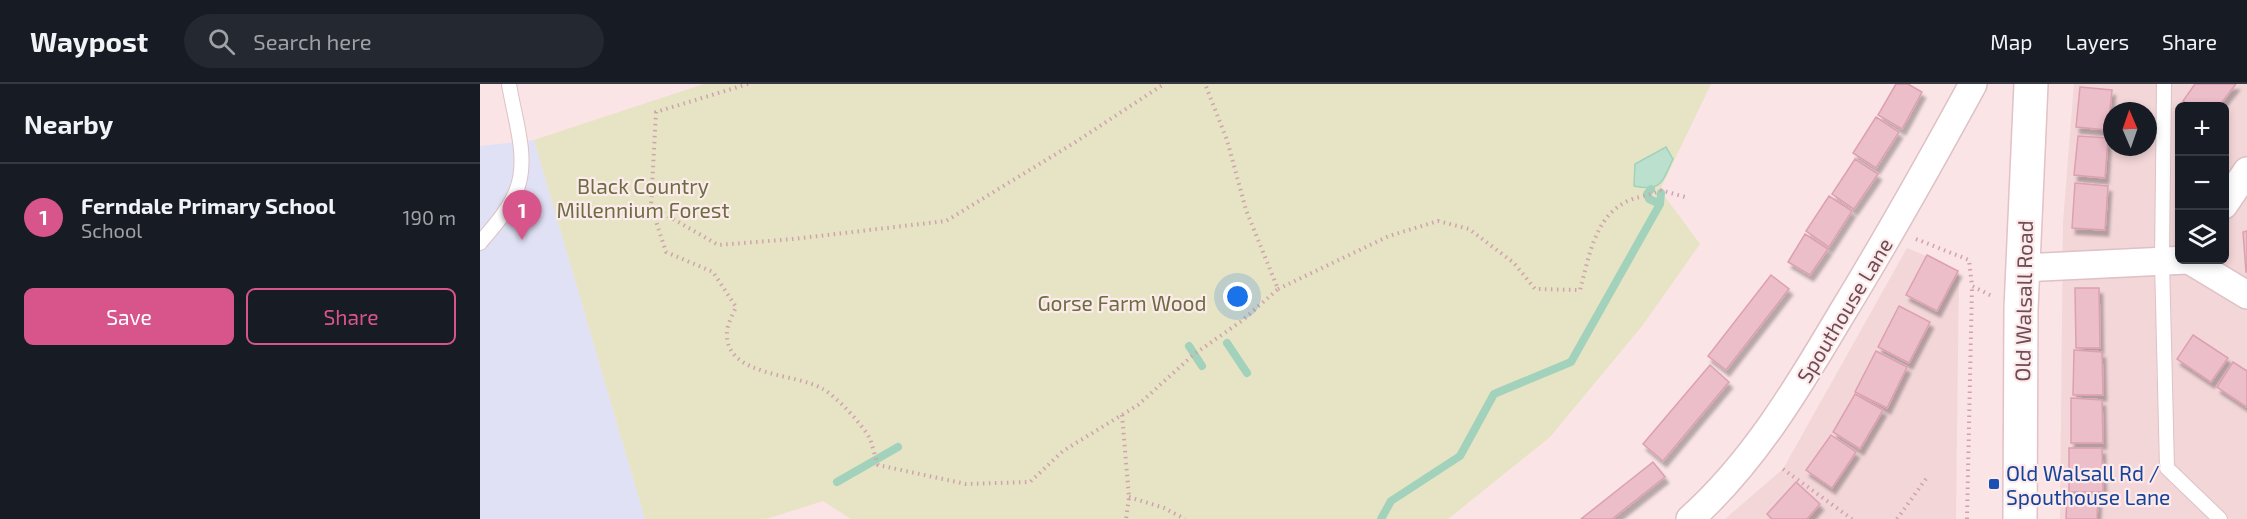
<!DOCTYPE html>
<meta charset="utf-8">
<style>
:root{--surface:#171b24;--page:#242831;--text:#f1f3f6;--muted:#9ea1a6;--line:#363941;--accent:#d8558b}
body{margin:0;font-family:"Exo 2",sans-serif;background:var(--page);color:var(--text)}
.controls{position:absolute;right:18px;top:18px;display:grid;overflow:hidden;border-radius:9px;box-shadow:0 3px 9px #0003}
.controls button{width:54px;height:54px;display:grid;place-items:center;padding:0;border:0;border-bottom:2px solid var(--line);background:var(--surface);color:var(--text);font:30px sans-serif}
.compass{position:absolute;left:1623px;top:18px;width:54px;height:54px;border-radius:50%;background:var(--surface);box-shadow:0 3px 9px #0003;rotate:358deg}
.you{position:absolute;left:758px;top:213px;width:21px;height:21px;margin:-15px;border:4px solid #fff;border-radius:50%;background:#1a73e8;box-shadow:0 0 0 9px #1a73e833}
.badge{display:grid;place-items:center;width:39px;height:39px;border-radius:50%;background:var(--accent);color:#fff;font-size:20px;font-weight:700}
.pin{position:absolute;translate:-50% -50px;filter:drop-shadow(0 2px 3px #0008)}
.pin::after{content:'';position:absolute;top:32px;width:21px;height:18px;background:inherit;clip-path:polygon(0 0,100% 0,50% 100%)}
.list{margin:0;padding:0;list-style:none}
h2{display:flex;justify-content:space-between;align-items:center;height:78px;margin:0;padding:0 24px;font-size:26px}
h2 small{font-size:20px;font-weight:400;color:var(--muted)}
.list li{display:grid;grid-template-columns:39px 1fr auto;gap:18px;align-items:center;box-sizing:border-box;height:108px;padding:0 24px;border-top:2px solid var(--line)}
.list b{display:block;font-size:22px;white-space:nowrap}
.list p{margin:0;font-size:20px;white-space:nowrap;color:var(--muted)}
.list em{font-size:20px;font-style:normal;color:var(--muted)}
.actions{display:flex;gap:12px;padding:18px 24px}
.actions a{flex:1;padding:14px 0;border:2px solid var(--accent);border-radius:9px;text-align:center;font-size:21px;color:var(--accent)}
.actions .main{background:var(--accent);color:#fff}
.icon{flex:none;width:33px;height:33px;fill:none;stroke:currentColor;stroke-width:2;stroke-linecap:round;stroke-linejoin:round}
.map{position:relative;flex:none;width:1767px;height:435px;overflow:hidden}
header{display:flex;align-items:center;gap:36px;box-sizing:border-box;height:84px;padding:0 30px;background:var(--surface);border-bottom:2px solid var(--line)}
header strong{font-size:28px}
nav{display:flex;gap:33px;margin-inline-start:auto;font-size:21px}
.search{width:420px;height:54px;background:var(--page);display:flex;align-items:center;gap:15px;box-sizing:border-box;padding:0 21px;border-radius:33px;color:var(--muted);font-size:22px}
main{display:flex}
aside{flex:1;background:var(--surface)}
.map>svg:first-child{display:block}
.residential{fill:#f3d6d8;fill-rule:evenodd}
.education{fill:#e1e1f6}
.green{fill:#e6e4c4}
.water{fill:#bbe1ce;stroke:#a2d2bb;stroke-width:1.5}
.lines{fill:none;stroke-linecap:round;stroke-linejoin:round}
.stream{stroke:#a2d2bb;stroke-width:8}
.building{fill:#ecbec9;stroke:#dda0b0;stroke-width:1.5;filter:url(#shadow)}
.lane-casing{stroke:#ddc1c6;stroke-width:16}
.street-casing{stroke:#ddc1c6;stroke-width:30}
.secondary-casing{stroke:#e3c1c7;stroke-width:36}
.path{stroke:#d1a2ae;stroke-width:4;stroke-dasharray:1.5 4.5;stroke-linecap:butt}
.lane{stroke:#fff;stroke-width:14}
.street{stroke:#fff;stroke-width:27}
.secondary{stroke:#fff;stroke-width:33}
.transit-dot{fill:#1a4fb4;stroke:#fdeaea;stroke-width:2}
.labels{text-anchor:middle;dominant-baseline:central;stroke-width:4.5;stroke-linejoin:round;paint-order:stroke}
.park-label{font-size:21px;fill:#6c6e42;stroke:#fdeaea}
.street-label{font-size:21px;fill:#704c56;stroke:#fdeaea}
.transit-label{font-size:21px;fill:#164399;stroke:#fdeaea;text-anchor:start}
</style>
<header>
<strong>Waypost</strong>
<div class="search"><svg class="icon" aria-label="search" viewBox="0 0 24 24"><circle cx="10" cy="10" r="6"/><path d="M15 15l6 6"/></svg>Search here</div>
<nav><a>Map</a><a>Layers</a><a>Share</a></nav>
</header>
<main>
<aside>
<h2>Nearby<small></small></h2>
<ul class="list">
<li><span class="badge">1</span><div><b>Ferndale Primary School</b><p>School</p></div><em>190 m</em></li>
</ul>
<div class="actions"><a class="main">Save</a><a>Share</a></div>
</aside>
<div class="map">
<svg width="1767" height="435" viewBox="0 0 1767 435">
<defs>
<filter id="shadow"><feDropShadow dx="3.5" dy="6" stdDeviation="1.5" flood-color="#0004"/></filter>
</defs>
<rect width="100%" height="100%" fill="#fae4e5"/>
<path class="residential" d="M1594,0h173v435h-187l3,-297zM1700,22h44v154h-44zM1632,27h36v36h-36z
M1427,164l52,22 -3,249h-231l58,-50z"/>
<path class="education" d="M54,56l111,379h-165v-373z"/>
<path class="green" d="M224,0h1007l-51,106 40,54 -58,82 -92,111 -102,82h-597l-28,-18 -57,18h-121l-111,-379z"/>
<path class="water" d="M1186,63l7,12c-11,23 -11,33 -39,27l1,-22z"/>
<g class="lines">
<path class="stream" d="M1171,105l-4,5 2,5 11,5
M747,259l20,30
M709,262l13,20
M357,398l61,-35
M901,435l10,-18 69,-45 34,-62 77,-32 89,-158 1,-11"/>
</g>
<path class="building" d="M1416,0h12l14,8 -20,37 -24,-14z
M1715,0h41l-17,22h-28l-8,-5z
M1600,3l32,3 -4,40 -32,-3z
M1396,33l23,15 -23,36 -23,-15z
M1598,52l30,2 -3,40 -31,-3z
M1375,75l23,15 -24,35 -22,-15z
M1595,99l33,3 -3,44 -33,-2z
M1349,112l23,15 -23,36 -23,-16z
M1767,147v41h-1l-3,-40z
M1325,150l23,15 -18,26 -22,-13z
M1447,171l31,16 -21,40 -31,-16z
M1291,191l18,14 -63,81 -18,-14z
M1595,204h24l1,60h-24z
M1419,222l31,16 -21,41 -31,-16z
M1713,251l35,23 -17,24 -34,-23z
M1594,266l28,2 1,43h-30z
M1396,267l31,16 -20,41 -32,-16z
M1753,278l14,9v36l-30,-20z
M1230,281l19,17 -66,79 -20,-17z
M1375,310l28,16 -23,39 -27,-17z
M1591,314l31,2 1,43h-32z
M1351,351l25,17 -24,36 -26,-18z
M1589,364h33l1,44h-34z
M1173,378l12,15 -53,42h-31z
M1316,398l24,22 -13,15h-35l-5,-5z
M1587,412h31l-1,23h-31z"/>
<g class="lines">
<defs>
<path id="lane" d="M1684,0l-2,177 5,207 53,51
M0,159c13,-16 30,-34 37,-54 12,-32 -3,-72 -8,-105"/>
<path id="street" d="M1744,121l23,-34
M1709,176l58,35
M1543,184l164,-8
M1210,435c62,-55 107,-130 149,-201 47,-77 91,-155 134,-234"/>
<path id="secondary" d="M1540,435l1,-210 10,-225"/>
</defs>
<use href="#lane" class="lane-casing"/>
<use href="#street" class="street-casing"/>
<use href="#secondary" class="secondary-casing"/>
<path class="path" d="M268,0l-92,28 -5,94 67,39 75,-6 153,-18 128,-78 90,-59
M171,122l15,46 47,20 23,35c-3,7 -9,18 -9,26 -2,44 70,40 96,56 13,7 40,36 47,50 3,8 5,18 8,26l88,19 64,-2 33,-31 75,-46 55,-50 50,-35 35,-31 -32,-79 -19,-70 -22,-56
M1436,155l53,21 3,26 20,10
M798,205l111,-53 49,-15 31,8 45,34 21,26 45,1c9,-32 14,-75 50,-90 10,-4 20,-4 30,-10l25,7
M642,331l7,82 -3,22
M1303,385l69,50
M649,413l35,11 21,11
M1417,435l31,-43
M1487,435l5,-233"/>
<use href="#lane" class="lane"/>
<use href="#street" class="street"/>
<use href="#secondary" class="secondary"/>
</g>
<rect class="transit-dot" x="1508" y="394" width="12" height="12" rx="3"/>
<g class="labels">
<g class="park-label">
<text x="163" y="101">Black Country<tspan x="163" dy="24">Millennium Forest</tspan></text>
<text x="642" y="218">Gorse Farm Wood</text>
</g>
<g class="street-label">
<text transform="translate(1543 217) rotate(-89)">Old Walsall Road</text>
<text transform="translate(1364 226) rotate(-59)">Spouthouse Lane</text>
</g>
<g class="transit-label">
<text x="1526" y="388">Old Walsall Rd /<tspan x="1526" dy="24">Spouthouse Lane</tspan></text>
</g>
</g>
</svg>
<div class="controls">
<button>+</button>
<button>−</button>
<button><svg class="icon" aria-label="layers" viewBox="0 0 24 24"><path d="M12 4l9 5-9 5-9-5zM3 14l9 5 9-5"/></svg></button>
</div>
<svg class="compass" viewBox="-18 -18 36 36"><path d="M0-13l5 13h-10z" fill="#e53935"/><path d="M0 13l5-13h-10z" fill="#9ea1a6"/></svg>
<div class="you"></div>
<div class="pin badge" style="left:42px;top:156px">1</div>
</div>
</main>
